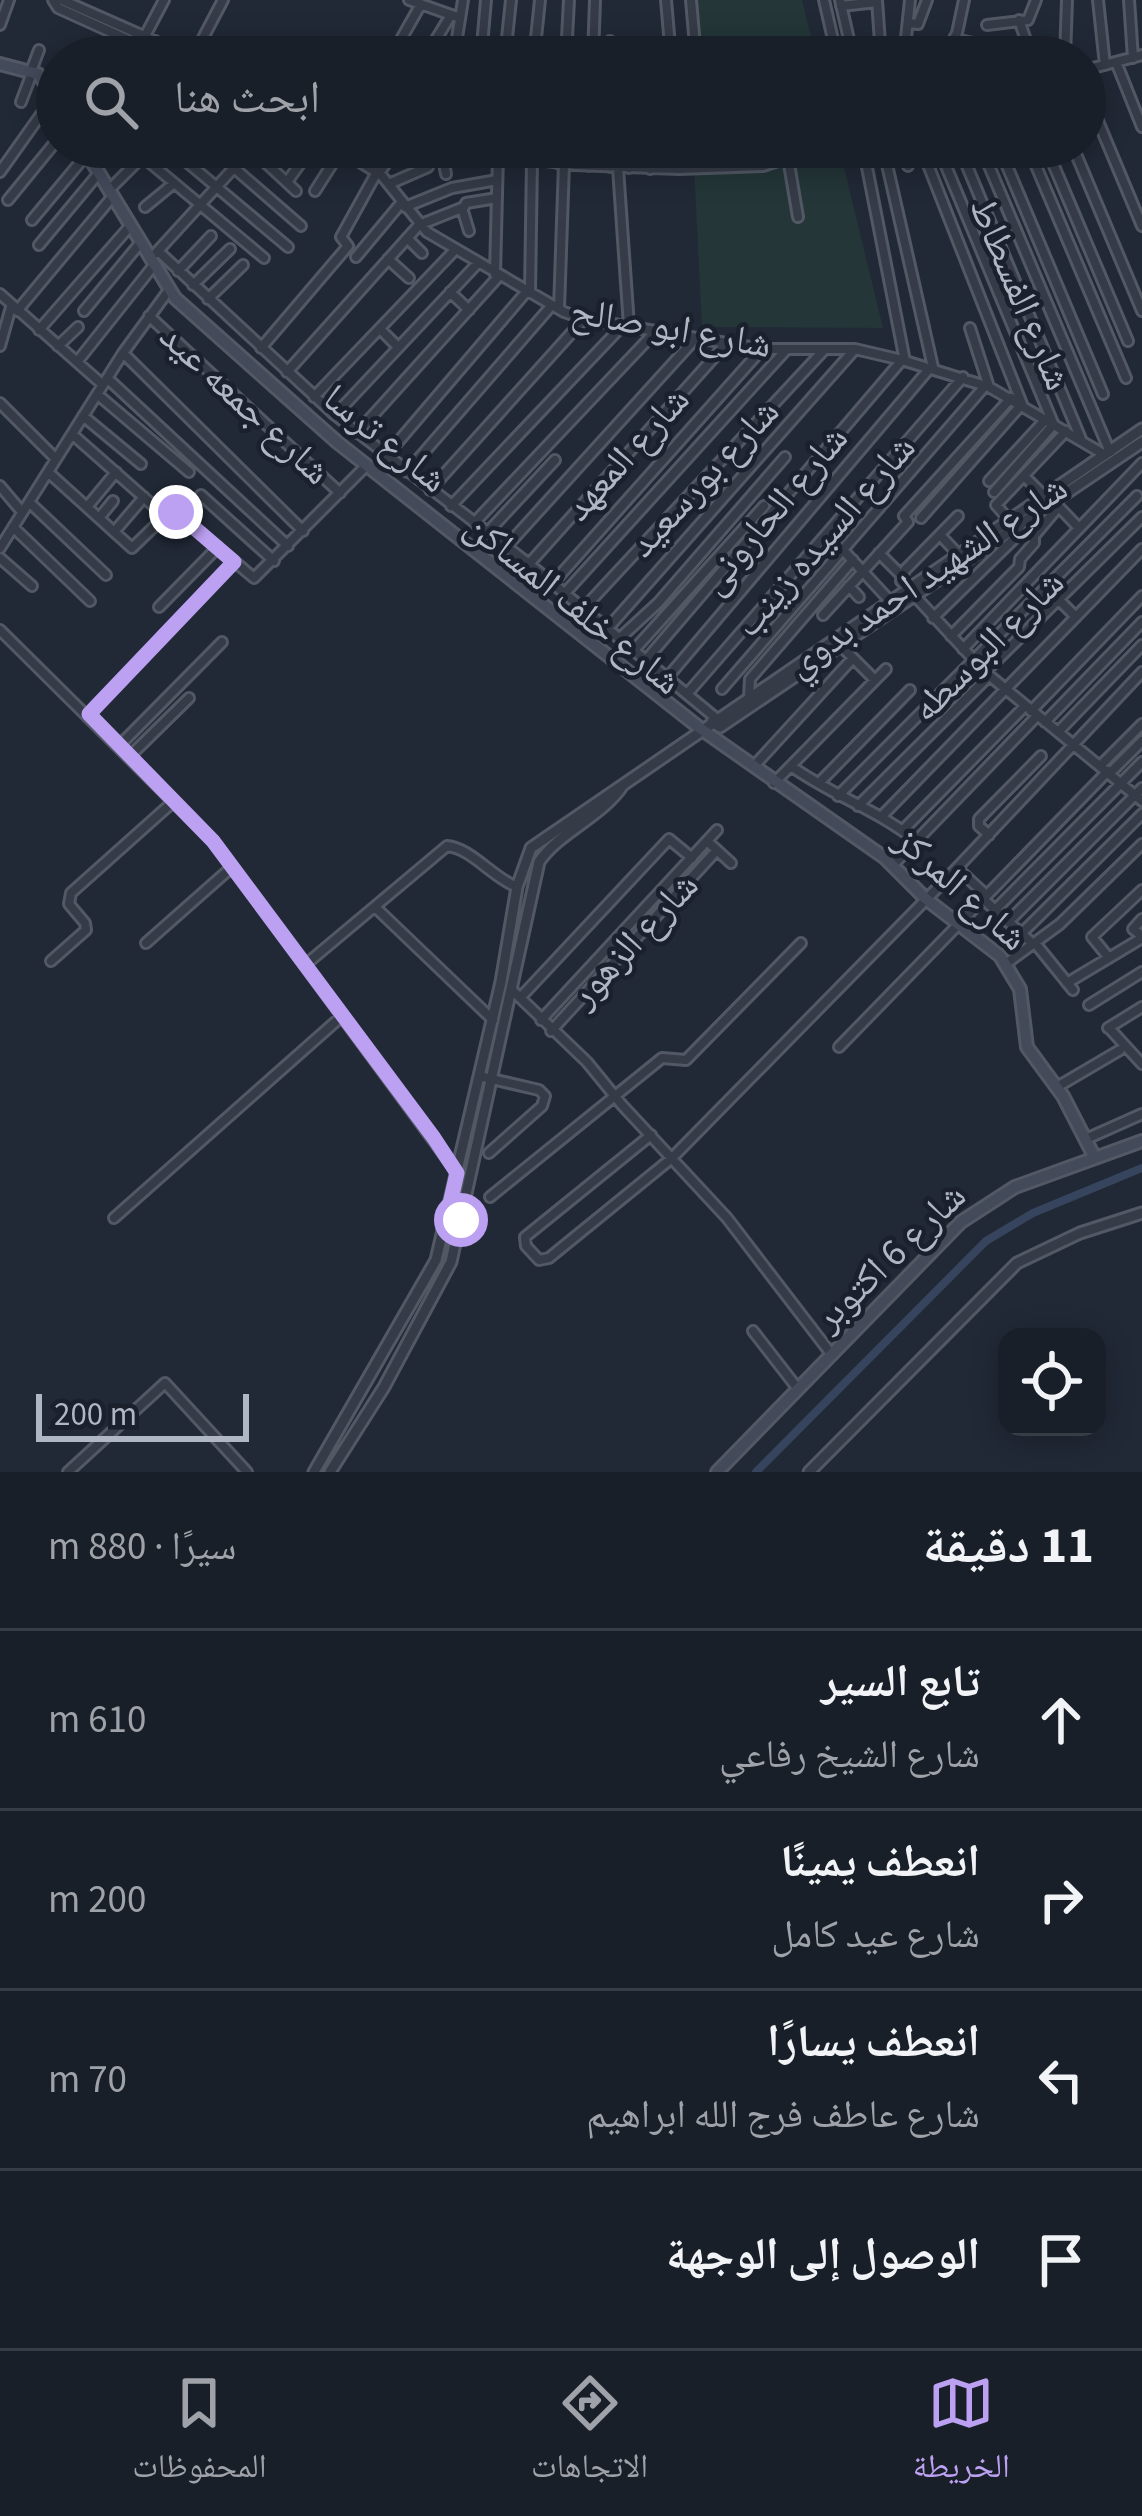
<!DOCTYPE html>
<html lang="ar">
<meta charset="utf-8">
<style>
:root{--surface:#191f28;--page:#262c34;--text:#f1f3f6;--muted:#9fa2a8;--line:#373d45;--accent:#bca0f2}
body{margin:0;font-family:"Source Sans 3","Noto Naskh Arabic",sans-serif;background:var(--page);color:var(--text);direction:rtl}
.controls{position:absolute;right:36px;bottom:36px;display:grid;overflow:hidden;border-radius:24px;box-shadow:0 6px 30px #0003}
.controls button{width:108px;height:108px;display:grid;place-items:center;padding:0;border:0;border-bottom:3px solid var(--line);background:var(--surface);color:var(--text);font:60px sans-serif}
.scale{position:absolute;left:36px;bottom:30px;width:213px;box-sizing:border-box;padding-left:12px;border:6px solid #afb6c4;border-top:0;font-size:33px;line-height:42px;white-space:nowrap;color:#afb6c4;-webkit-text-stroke:9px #1a202c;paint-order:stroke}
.stop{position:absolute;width:36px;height:36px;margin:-27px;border:9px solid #bca0f2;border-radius:50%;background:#fff}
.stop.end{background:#bca0f2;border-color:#fff;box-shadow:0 3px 12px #0008}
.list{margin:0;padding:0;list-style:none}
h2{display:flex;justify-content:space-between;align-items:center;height:156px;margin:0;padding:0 48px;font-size:51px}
h2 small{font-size:39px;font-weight:400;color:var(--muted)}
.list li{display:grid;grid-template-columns:78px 1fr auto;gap:36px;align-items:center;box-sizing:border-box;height:180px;padding:0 48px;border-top:3px solid var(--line)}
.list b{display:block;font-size:45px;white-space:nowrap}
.list p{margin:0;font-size:39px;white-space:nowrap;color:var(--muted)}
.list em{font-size:39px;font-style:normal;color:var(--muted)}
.icon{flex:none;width:66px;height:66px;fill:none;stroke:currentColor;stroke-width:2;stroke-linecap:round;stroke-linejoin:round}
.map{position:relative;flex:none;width:1142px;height:1472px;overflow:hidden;direction:ltr}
.search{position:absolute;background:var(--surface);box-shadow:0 6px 30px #0003;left:36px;right:36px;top:36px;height:132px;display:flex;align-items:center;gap:30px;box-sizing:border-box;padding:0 42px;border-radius:66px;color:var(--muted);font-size:45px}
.sheet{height:876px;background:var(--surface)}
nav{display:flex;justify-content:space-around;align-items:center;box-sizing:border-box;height:168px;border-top:3px solid var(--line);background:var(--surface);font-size:33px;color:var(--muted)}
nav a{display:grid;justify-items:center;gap:6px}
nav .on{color:var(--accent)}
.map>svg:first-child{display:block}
.green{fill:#243638}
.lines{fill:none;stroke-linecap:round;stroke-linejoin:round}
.canal{stroke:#36445d;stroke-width:8}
.minor-casing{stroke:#525965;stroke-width:14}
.tertiary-casing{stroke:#525965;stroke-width:15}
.secondary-casing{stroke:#525965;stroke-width:16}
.minor{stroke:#353b47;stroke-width:8}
.tertiary{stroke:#353b47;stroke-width:9}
.secondary{stroke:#434a5a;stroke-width:10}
.route{stroke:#bca0f2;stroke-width:15}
.labels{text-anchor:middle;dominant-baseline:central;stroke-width:9;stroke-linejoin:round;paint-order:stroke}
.street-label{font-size:39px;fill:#afb6c4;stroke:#1a202c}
</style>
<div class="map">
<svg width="1142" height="1472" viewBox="0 0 1142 1472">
<rect width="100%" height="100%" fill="#212936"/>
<path class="green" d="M687,0h115l14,57h-127z
M693,147h146l44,181 -181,-1z"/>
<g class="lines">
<path class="canal" d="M756,1472l230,-231 47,-28 109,-45"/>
<defs>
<path id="minor" d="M53,0l5,8 108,49
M62,0l129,57
M409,0l51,18
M666,0l5,57
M691,0l5,57
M824,0l13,57
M840,0l13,57
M877,0l4,57
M1098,0l7,65
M1129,0l4,58
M841,6l36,-4
M1019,20l9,26
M908,23l10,1 9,-24
M0,25l9,-25
M987,25l41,-5 8,-20
M145,36l19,-36
M954,39l25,5 2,9
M610,41v16
M193,57l30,-57
M391,57l30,-53
M425,57l26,-42
M454,57l9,-57
M481,57l5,-57
M505,57l6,-57
M534,57l6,-57
M566,57l3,-57
M593,57l2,-57
M904,57l6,-57
M944,57l13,-24 7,-33
M1065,57l2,-57
M1116,62l26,65
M1085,70l57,-15
M31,71l8,-21
M1085,90l57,136
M21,102l11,-29
M169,147l119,100
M210,147l91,79
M344,147l5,8 33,21 45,56 137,80 20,7 178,30h93l47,11 87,27 116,68
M441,147l5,27
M447,147l128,18 104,4 84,-3 57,-19
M610,147v20
M649,147l1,22
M677,147l2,22
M705,147l2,21
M863,147l42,214
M883,147l50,220
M904,147l4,19
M921,147l101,257
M938,147l115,276
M959,147l122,292
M981,147l129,305
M999,147l104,247
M1028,147l98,231
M1046,147l82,194
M1073,147l69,164
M251,149l45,42
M143,157l121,101
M788,158l10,59
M358,161l9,-14
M557,163l2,-16
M589,166l1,-19
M618,168l11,158
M629,168v-21
M0,172l54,-76
M379,173l19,-26
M287,182l25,-35
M389,184l39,-17
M109,190l43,-43
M315,191l28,-44
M8,200l49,-60
M145,207l28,-23
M405,207l47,-19 45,-8
M462,208l7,23
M32,220l55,-66
M407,238l15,15
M39,245l60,-72
M158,251l177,164 194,149 188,155
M156,253l97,-106
M356,257l45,-54
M388,259l21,19
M178,271l33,-35
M495,274l3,-119
M193,285l37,-36
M450,292l19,18
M530,293l2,-133
M0,294l103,91
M208,299l35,-34
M559,309l5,-145
M17,311l96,-115
M84,311l57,-69
M149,316l191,177
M970,328l19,59
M380,329l18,18
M39,330l92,-105
M0,346l11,-39
M58,346l20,-19
M261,348l87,-102 -7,-9 36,-65
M123,353l180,178
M77,362l77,-97
M287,372l132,-147 45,-18 2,-4 31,-5
M107,378l181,168
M97,394l92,78
M314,397l140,-146
M0,403l56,56
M335,415l142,-151
M83,416l58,48
M357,433l142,-157
M72,434l93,82
M386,456l141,-165
M48,472l84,76 33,-32 11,-4 78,66 112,-112
M407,472l145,-167
M1024,476l20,20
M989,481l57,-62
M0,486l22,26
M430,490l154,-171
M994,492l60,-68
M201,495l73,66
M29,502l77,73
M1056,504l23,24
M451,506l172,-181
M87,507l29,-35
M1003,513l-7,-8 70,-74
M958,516l-53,54 -4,11 84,91 157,129
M99,518l14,-17
M921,518l101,-114
M474,523l182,-192
M13,527l77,74
M114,532l30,-35
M487,533l68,-73
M940,535l18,19
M506,547l189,-208
M0,548l123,-195 46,-63
M843,550l48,52
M879,553l21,21
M0,558l32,28
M529,564l197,-220
M553,583l209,-234
M849,586l10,11
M565,593l221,-243
M1058,599l18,18
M159,607l59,-60
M584,608l240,-258
M823,615l85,-93 -4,-6 107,-118
M933,618l84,-82 4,-13
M608,628l247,-279
M0,630l213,211 243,330
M951,636l68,-69 1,-8 14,-16v-7l21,-25 -2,-10
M620,638l38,-35 127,-146
M840,645l35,35
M963,649l179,-186
M634,650l130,-144
M646,660l256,-300
M985,672l157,-155
M667,678l263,-310
M722,689l263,-303
M687,694l276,-317
M749,697l1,-18 103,-119
M1031,711l111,-115
M89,714l145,-152
M1045,722l97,-100
M1058,732l84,-87
M120,745l102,-103
M130,756l59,-58
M1101,765l41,-41
M754,766l99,-108
M791,766c40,29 87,44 125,75
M1110,773l32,-32
M774,783l112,-114
M819,783l91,-93
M838,796l299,-300
M858,806l131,-130
M882,816l260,-267
M903,830l122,-124
M989,835l-10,-9v-7l62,-63
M707,841l24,22
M893,865l144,-149
M957,868l29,27
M983,899l50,45
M375,907l118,113
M995,910l147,-148
M1142,919l-9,10 9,7
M1008,922l134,-134
M1021,934l121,-120
M146,943l86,-76
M1035,943l38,47
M1109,958l-17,-21 50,-47
M51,961l35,-31 -1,-7 -16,-19 2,-11 103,-92
M1007,963l53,-39 82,-80
M305,965l142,-119c24,2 46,32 70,41
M1067,983l75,-45
M512,990l75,72 35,43 105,113 105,137
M520,998l149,-159 23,19
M1089,1005l53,-33
M541,1020l176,-190
M1108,1028l34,-21
M1109,1028l33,36
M551,1031l166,-181
M839,1047l269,-276
M479,1076l60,14 6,6 -3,10 -53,47
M1057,1087l63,-37
M651,1135l-126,102 1,9 13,14 10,-2 123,-100 285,-290 185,-196
M1086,1139l56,-25
M490,1197l172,-139 24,2 115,-117
M114,1218l228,-202
M753,1331l45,58
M68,1472l97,-89 82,89"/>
<path id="tertiary" d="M712,722l8,5 422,-285
M314,1472l122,-212 65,-278 16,-95 14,-39 611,-419
M330,1472l54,-85 67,-125 88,-400c19,-29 63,-45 84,-77
M809,1472l208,-209 63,-30 62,-20"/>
<path id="secondary" d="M0,64l38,10 19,25
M83,147l92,151 162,144 364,287 184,129 41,41 74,57 20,33 7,58 36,49 32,62
M717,1472l244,-250 54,-35 127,-46"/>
</defs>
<use href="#minor" class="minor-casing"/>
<use href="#tertiary" class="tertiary-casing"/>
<use href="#secondary" class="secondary-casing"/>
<use href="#minor" class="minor"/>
<use href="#tertiary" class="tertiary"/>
<use href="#secondary" class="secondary"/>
</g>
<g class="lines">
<path class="route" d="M176,512l58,50 -145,152 124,127 221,297 23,35 -10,44 14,3"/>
</g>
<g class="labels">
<g class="street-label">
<text transform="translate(1020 294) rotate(67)">شارع الفسطاط</text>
<text transform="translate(671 328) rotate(10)">شارع ابو صالح</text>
<text transform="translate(245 404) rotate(43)">شارع جمعه عيد</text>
<text transform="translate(385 439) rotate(39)">شارع ترسا</text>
<text transform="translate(627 454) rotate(-48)">شارع المعهد</text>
<text transform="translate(704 478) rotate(-47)">شارع بورسعيد</text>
<text transform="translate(774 510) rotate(-50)">شارع الحارونى</text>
<text transform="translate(825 536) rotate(-49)">شارع السيده زينب</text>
<text transform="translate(927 576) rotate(-34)">شارع الشهيد احمد بدوي</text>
<text transform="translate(573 604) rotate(39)">شارع خلف المساكن</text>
<text transform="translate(988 646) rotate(-45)">شارع البوسطه</text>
<text transform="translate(961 889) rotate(42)">شارع المركز</text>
<text transform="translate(634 940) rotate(-47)">شارع الزهور</text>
<text transform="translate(890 1257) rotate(-44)">شارع 6 اكتوبر</text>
</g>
</g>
</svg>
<div class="controls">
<button><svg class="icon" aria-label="locate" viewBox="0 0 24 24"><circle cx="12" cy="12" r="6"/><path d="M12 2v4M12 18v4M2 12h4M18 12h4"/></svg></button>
</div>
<div class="scale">200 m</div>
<div class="stop" style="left:461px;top:1220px"></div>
<div class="stop end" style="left:176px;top:512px"></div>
<div class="search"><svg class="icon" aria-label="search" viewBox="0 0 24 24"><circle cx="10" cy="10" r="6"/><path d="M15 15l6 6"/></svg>ابحث هنا</div>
</div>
<section class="sheet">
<h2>11 دقيقة<small>سيرًا · 880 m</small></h2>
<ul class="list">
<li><svg class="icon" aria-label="ahead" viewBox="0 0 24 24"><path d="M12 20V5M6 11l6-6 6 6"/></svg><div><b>تابع السير</b><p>شارع الشيخ رفاعي</p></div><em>610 m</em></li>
<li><svg class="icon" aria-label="right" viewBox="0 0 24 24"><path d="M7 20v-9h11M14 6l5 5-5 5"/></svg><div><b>انعطف يمينًا</b><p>شارع عيد كامل</p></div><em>200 m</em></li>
<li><svg class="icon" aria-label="left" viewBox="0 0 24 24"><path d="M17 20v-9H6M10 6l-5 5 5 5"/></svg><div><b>انعطف يسارًا</b><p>شارع عاطف فرج الله ابراهيم</p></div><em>70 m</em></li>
<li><svg class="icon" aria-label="arrive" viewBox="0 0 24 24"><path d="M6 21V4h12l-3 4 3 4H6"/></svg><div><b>الوصول إلى الوجهة</b></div></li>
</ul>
</section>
<nav>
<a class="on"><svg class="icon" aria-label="map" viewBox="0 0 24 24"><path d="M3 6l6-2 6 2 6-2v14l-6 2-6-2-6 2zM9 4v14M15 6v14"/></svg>الخريطة</a>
<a><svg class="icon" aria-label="directions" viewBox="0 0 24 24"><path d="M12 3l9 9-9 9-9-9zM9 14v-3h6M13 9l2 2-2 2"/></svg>الاتجاهات</a>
<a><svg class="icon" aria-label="saved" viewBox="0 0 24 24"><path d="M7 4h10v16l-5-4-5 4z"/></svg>المحفوظات</a>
</nav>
